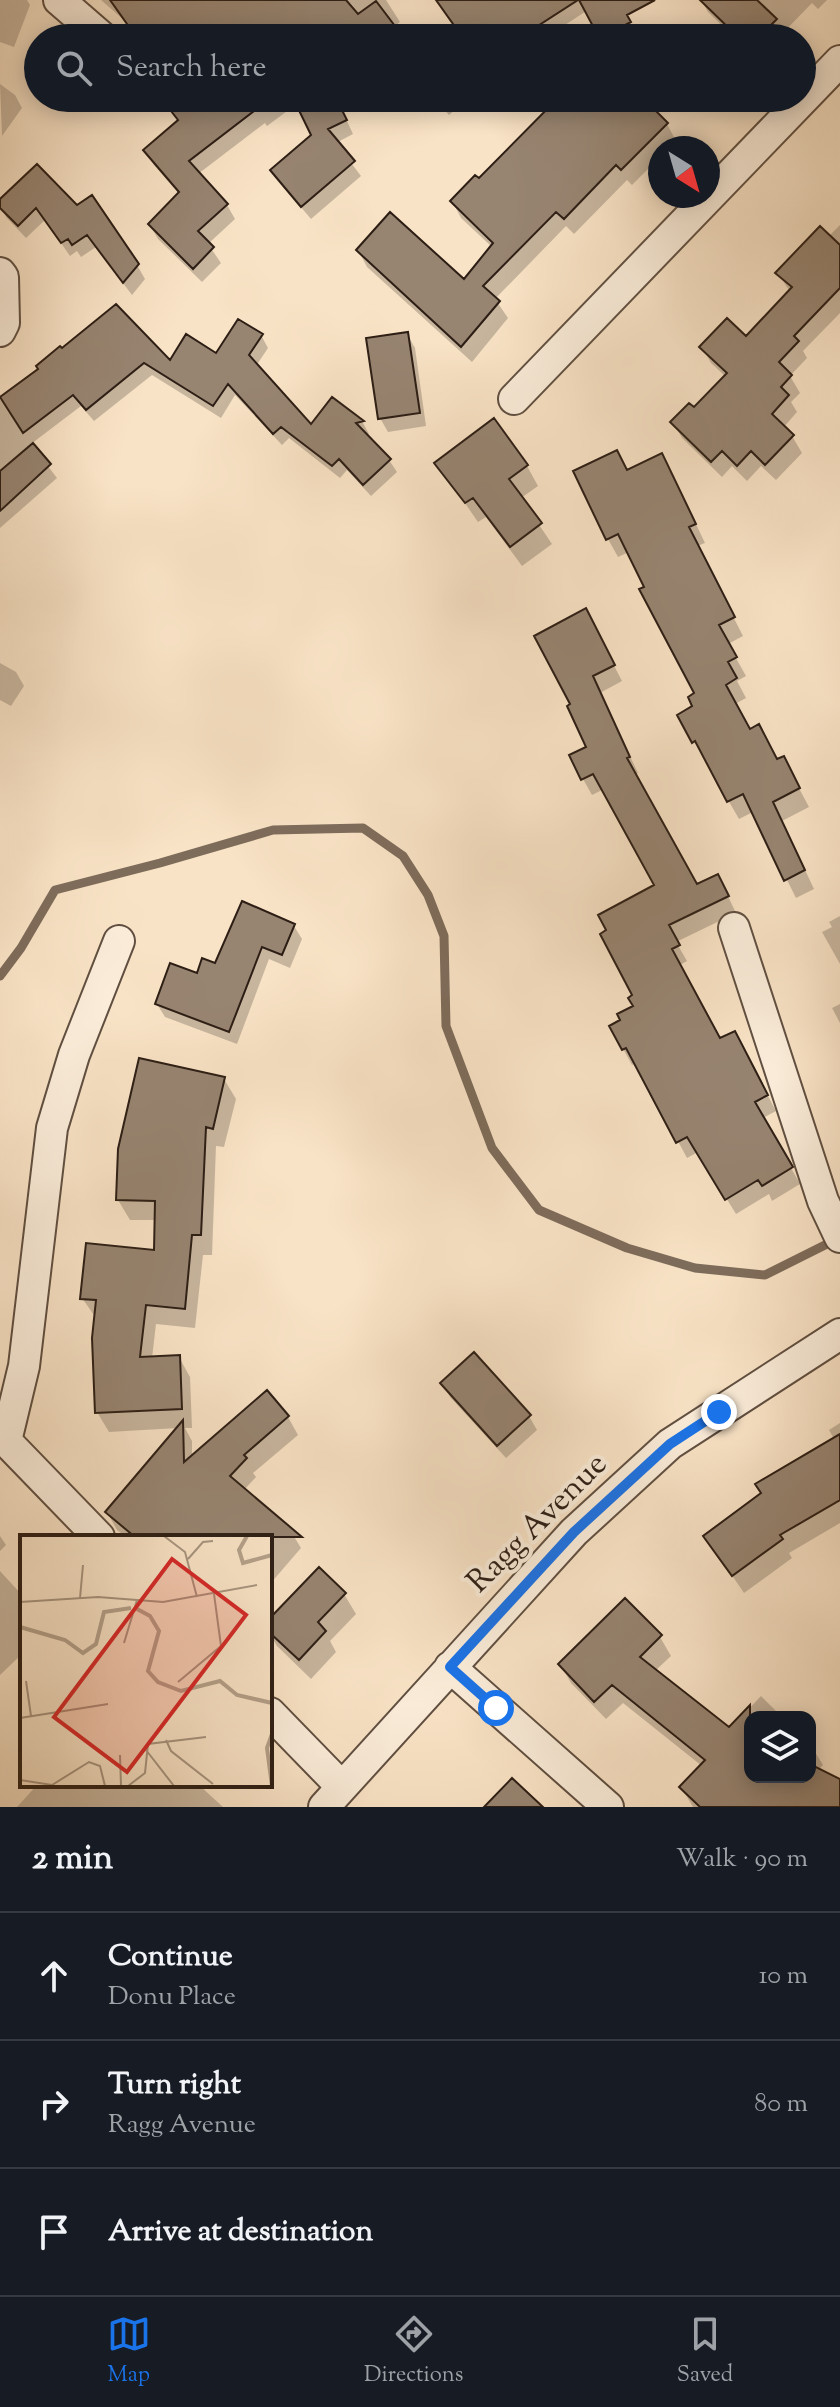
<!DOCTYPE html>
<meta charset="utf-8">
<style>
:root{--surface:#171b24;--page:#242831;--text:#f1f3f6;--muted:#9ea1a6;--line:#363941;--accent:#1a73e8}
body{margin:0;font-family:"Sorts Mill Goudy",serif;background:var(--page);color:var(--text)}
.controls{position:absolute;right:24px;bottom:24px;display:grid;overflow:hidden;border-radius:16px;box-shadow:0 4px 20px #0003}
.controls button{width:72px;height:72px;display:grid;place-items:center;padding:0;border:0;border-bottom:2px solid var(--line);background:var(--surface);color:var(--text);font:40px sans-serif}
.compass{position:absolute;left:648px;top:136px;width:72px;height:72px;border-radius:50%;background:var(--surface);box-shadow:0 4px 20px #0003;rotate:143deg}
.stop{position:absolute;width:24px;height:24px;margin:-18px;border:6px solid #1a73e8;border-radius:50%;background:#fff}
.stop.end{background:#1a73e8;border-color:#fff;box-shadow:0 2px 8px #0008}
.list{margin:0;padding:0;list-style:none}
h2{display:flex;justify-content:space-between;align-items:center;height:104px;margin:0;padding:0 32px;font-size:34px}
h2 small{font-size:26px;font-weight:400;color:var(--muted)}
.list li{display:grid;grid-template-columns:52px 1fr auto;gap:24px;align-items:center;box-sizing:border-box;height:128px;padding:0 32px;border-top:2px solid var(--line)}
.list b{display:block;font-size:30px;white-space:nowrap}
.list p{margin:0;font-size:26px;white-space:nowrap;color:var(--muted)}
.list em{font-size:26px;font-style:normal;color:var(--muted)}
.icon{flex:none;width:44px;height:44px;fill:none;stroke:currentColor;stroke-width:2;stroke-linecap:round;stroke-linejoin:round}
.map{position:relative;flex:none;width:840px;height:1807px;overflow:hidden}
.search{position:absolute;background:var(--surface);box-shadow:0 4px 20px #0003;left:24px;right:24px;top:24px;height:88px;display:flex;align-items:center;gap:20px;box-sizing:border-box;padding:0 28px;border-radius:44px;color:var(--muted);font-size:30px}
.sheet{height:488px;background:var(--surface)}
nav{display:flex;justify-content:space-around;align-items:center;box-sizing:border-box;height:112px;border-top:2px solid var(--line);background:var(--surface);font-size:22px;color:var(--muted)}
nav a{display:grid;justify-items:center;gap:4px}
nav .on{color:var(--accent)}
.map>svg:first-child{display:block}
.shadow{fill:#0003}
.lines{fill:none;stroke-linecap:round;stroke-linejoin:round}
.stream{stroke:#7e6c5b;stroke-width:9}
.building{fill:#978471;stroke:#2d1e15;stroke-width:2}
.minor-casing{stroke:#604f41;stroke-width:34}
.minor{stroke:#fbedda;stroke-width:30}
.route{stroke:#1a73e8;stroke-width:10}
.labels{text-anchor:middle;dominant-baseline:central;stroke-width:8;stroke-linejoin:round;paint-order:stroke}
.street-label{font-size:32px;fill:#2d1e15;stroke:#fbedda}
.inset-river{fill:none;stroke:#b4a08a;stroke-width:4}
.inset-road{fill:none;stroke:#a7947f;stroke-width:2}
.view{fill:#d62828;fill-opacity:0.15;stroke:#d62828;stroke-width:4}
.inset-edge{fill:none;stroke:#2d1e15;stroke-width:4}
</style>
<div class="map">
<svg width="840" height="1807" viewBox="0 0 840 1807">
<rect width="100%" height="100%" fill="#f9e3c6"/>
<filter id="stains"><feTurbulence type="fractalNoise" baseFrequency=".0025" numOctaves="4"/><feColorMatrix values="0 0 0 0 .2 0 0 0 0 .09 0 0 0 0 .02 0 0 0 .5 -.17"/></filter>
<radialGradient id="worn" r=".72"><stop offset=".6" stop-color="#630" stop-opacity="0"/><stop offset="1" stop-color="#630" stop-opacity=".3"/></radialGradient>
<path class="shadow" d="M0,0h27l3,5 -16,42 -14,-5z
M101,0h285l14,22 -6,5 8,11h-265l-12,-17z
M437,0h153l4,6 -49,32h-86l2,-4z
M701,0h126l-9,9 -6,-6 -34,35h-43l-27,-26z
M611,27l13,11h-24z
M0,84l15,11 7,13 -20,28z
M169,98h181l-10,8 13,28 -17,9 25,33 -50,43 -30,-35 -8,-14 41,-34 -16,-33 -31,23 -2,-3 -67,51 29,31 8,14 -27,25 13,19 -19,19 -44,-43 -8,-14 30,-30 -26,-30 -8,-14 33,-29 -13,-22z
M434,98h34l-19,17z
M549,98h92l26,26 9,17 -7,7h-9v9l-28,28 -5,-5 -53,54 -8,-8 -71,73 13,19 -36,44 -105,-95 -9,-17 106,32 28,-35 -31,-29 -9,-17 27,-20 74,-75z
M0,202l77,6 60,57 8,14 -13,16 -36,-48 -15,10 -4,-6 -7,5 -25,-36 -19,18 -20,-21z
M840,225v88l-37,38 4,7 -17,18 10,17 -9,9 6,10 -14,16 9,8 10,17 -26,27 -15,-14 -14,15 -15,-15 -10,11 -40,-39 -9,-16 21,-12 32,-33 -15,-14 -9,-16 44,-8 44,-47 -12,-19 50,-36z
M116,307l54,56 47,-7 44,-21 7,13 -12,18 55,61 21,-27 31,23 6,11h-4l24,26 8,12 -26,24 -24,-26 -7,8 -51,-40 -7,7 -47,-50 -14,23 -69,-43 -58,46 -13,-15 -50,38 26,34 -57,50v-128z
M407,334l8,14 11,78 -38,6 -8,-14z
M437,463l90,3 11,20 -17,12 31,46 -30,22 -36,-49 -8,5z
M628,472l44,2 33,69 -8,3 46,90 -15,8 18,32 -9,5 9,17 -11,6 14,27 44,46 16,30 -27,14 32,68 -18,9 -43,-86 -14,7 -59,-103 15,-9 2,-13 -68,-142 -11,5 -10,-18z
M594,627l28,54 -22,12 38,80 -3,2 61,112 30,5 10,21 -60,29 11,19 -7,4 40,76 23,8 33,62 -13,7 37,66 -28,17 -3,-7 -33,20 -38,-62 -11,6 -51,-95 -4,2 -21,-38 12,-7 12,-13v-11l22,-110 -53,-97 -12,6 -9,-16 6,-31z
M0,663l16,9 8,14 -13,20 -11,-6z
M840,916v48l-18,-32 10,-5 -3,-5z
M294,926l8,13 -12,29 -21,-9 -32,85 -72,-27 -8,-13 41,-29z
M840,1004v19l-8,-15z
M224,1079l12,20 -12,48 -8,-1 -4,109h-9l-8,73 -39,-4 -4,34 27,-1 11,20 2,51h-7l7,13v16l75,-64 21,24 10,18 -45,38 3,4 -12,13 46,40 11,18 -31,36v-47h-144l-9,-7 -10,-18 71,-84 -69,4 -12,-20 -1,-94 -14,-20 74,-46v-32h-26l-12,-20z
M443,1384l86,32 8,14 -31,28 -56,-61z
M840,1423v100l-51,30 3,5 -48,35 -39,-57 129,-97 -5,-9z
M0,1536l6,9 -6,6z
M0,1571l22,24v59l-22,21z
M344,1594l12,20 -26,27 6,11 -25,27 -34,-33 -7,-12v-13z
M660,1637l11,19 -16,15 74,59 32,-34 21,21h-32v60h60v-33l13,21 -5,5 22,11v26h-147l-12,-20 21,-21 -79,-63 -17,16 -35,-36 -11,-19z
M37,1785h162l24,22h-206z"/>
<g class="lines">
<path class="stream" d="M0,976l21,-28 34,-58 105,-27 113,-33 90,-2 40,28 25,39 16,41 2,90 46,122 47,62 88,38 68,20 70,7 72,-36"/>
</g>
<path class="building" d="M110,0h236l12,14 18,-13 28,37h-267z
M436,0h142l-59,38h-56z
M579,0h76l-28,15 4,7 -23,12 -3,-7 -9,5z
M700,0h57l20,19 -19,19h-19z
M161,98h110l-82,63 39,43 -30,27 16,16 -21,22 -45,-45 31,-32 -36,-42 35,-30z
M293,98h43l11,22 -19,9 27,32 -54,46 -31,-37 41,-35z
M558,98h85l25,25 -47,47 -5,-5 -52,54 -8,-7 -73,74 17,15 -39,46 -105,-97 34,-38 74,67 29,-36 -43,-42 25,-26 4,3z
M37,164l40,41 15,-10 47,69 -16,19 -36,-48 -15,10 -4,-6 -7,4 -25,-35 -18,18 -18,-18v-9z
M820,226l20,19v43l-46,48 5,5 -20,21 13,13 -11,12 8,8 -17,19 22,21 -29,30 -14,-14 -14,15 -15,-15 -11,11 -41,-40 19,-19 5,4 33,-34 -28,-26 28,-29 19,18 46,-49 -17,-14z
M116,304l54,56 16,-26 30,19 22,-34 25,15 -14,21 62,69 21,-27 32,24 -8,2 35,36 -28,26 -24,-26 -7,7 -51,-39 -8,7 -45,-50 -15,22 -69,-43 -58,47 -13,-15 -50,38 -23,-36 38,-28 -2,-3 24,-20 2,2z
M408,332l12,81 -42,6 -12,-81z
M494,418l34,47 -19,14 33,44 -32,24 -37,-49 -8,5 -31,-40z
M33,443l18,21 -51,47v-40z
M617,450l10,20 35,-17 34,71 -7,3 46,90 -16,8 18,32 -9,5 9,16 -11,7 24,44 9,-5 18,35 7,-3 16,32 -27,14 32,68 -21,11 -41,-87 -16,8 -32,-61 -3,2 -15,-28 15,-9 -4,-9 6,-4 -55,-104 5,-2 -26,-53 -12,6 -33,-69z
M586,608l29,57 -22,11 37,81 -3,1 70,126 21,-10 11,22 -60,29 11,20 -8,4 48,89 15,-7 33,64 -13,7 38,65 -31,19 -4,-6 -33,20 -38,-63 -11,6 -50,-95 -4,2 -13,-24 11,-6 -3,-6 16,-8 -5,-8 4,-3 -32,-61 6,-4 -8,-15 56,-30 -61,-111 -12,6 -12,-25 17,-8 -19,-41 3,-2 -36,-68z
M242,901l53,23 -13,31 -20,-8 -33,85 -74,-28 15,-41 27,10 5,-15 13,5z
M139,1058l86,19 -12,52 -7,-2 -5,108h-9l-7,74 -39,-4 -6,52 40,-2 2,54 -87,4 -3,-75 4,-38 -16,-1 6,-56 68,7 1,-49 -39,-1 2,-51z
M474,1352l57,63 -34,31 -57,-63z
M267,1390l22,26 -45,39 3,3 -17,18 72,61h-167l-30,-25 78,-92 1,42z
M840,1434v66l-60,35 3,4 -51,37 -29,-40 58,-43 -6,-9z
M319,1567l27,26 -28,29 8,9 -27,29 -29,-27v-15z
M625,1598l37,37 -22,22 89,70 21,-22v72h60v-13l30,15v28h-140l-21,-20 26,-27 -93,-75 -18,17 -36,-38z
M512,1778l31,29h-59z"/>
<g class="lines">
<defs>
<path id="minor" d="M59,0l44,38
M0,273l3,4 1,46 -4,8
M514,399l326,-338
M734,928l89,273 17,36
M6,1441l18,-75 28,-238 22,-73 45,-114
M6,1441l93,96
M450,1667l158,140
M270,1713l72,74
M324,1807l250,-275 96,-88 170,-110"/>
</defs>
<use href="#minor" class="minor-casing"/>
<use href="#minor" class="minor"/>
</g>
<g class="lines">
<path class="route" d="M496,1708l-46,-41 124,-135 96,-88 49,-32"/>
</g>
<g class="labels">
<g class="street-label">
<text transform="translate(538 1524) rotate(-45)">Ragg Avenue</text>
</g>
</g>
<g transform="translate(20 1535)">
<rect width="252" height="252" fill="#f9e3c6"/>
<path class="inset-river" d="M227,1l-8,14 4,13 29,-8M117,74l13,7 9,15 -11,40 10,11 23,9 39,-10 17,14 35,8M0,92l45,13 18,13 13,-9 8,-32 27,-4M252,199l-5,14 5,38"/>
<path class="inset-road" d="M144,1l21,16 12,45M168,24l15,-17 10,-1M194,59l7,52M60,63l3,-33M0,67l78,-5 65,5 94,-17M104,108l13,-43M6,146l5,35M158,147l43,-36M0,183l88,-14M146,205l5,11 42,33M126,215l28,36M100,220l1,31M0,245l32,5 37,-23 11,4 5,20M108,251l17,-13 3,-29 58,-7"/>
<path class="view" d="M152,24l74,56 -119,157 -73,-55z"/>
<rect width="252" height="252" class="inset-edge"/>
</g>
<rect width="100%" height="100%" filter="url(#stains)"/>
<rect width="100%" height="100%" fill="url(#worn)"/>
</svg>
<div class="controls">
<button><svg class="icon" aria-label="layers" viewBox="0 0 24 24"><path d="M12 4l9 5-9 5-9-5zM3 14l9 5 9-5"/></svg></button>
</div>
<svg class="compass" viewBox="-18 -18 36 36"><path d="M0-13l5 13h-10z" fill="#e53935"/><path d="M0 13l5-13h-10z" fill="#9ea1a6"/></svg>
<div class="stop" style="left:496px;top:1708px"></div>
<div class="stop end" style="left:719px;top:1412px"></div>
<div class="search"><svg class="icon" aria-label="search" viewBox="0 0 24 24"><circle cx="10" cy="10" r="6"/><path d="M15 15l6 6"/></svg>Search here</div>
</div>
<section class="sheet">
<h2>2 min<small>Walk · 90 m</small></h2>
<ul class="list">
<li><svg class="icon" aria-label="ahead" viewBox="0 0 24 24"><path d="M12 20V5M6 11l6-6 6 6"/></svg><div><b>Continue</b><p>Donu Place</p></div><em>10 m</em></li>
<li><svg class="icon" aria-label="right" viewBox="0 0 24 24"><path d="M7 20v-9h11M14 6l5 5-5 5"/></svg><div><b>Turn right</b><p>Ragg Avenue</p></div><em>80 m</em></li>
<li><svg class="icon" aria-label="arrive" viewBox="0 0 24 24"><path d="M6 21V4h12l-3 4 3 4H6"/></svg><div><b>Arrive at destination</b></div></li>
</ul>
</section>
<nav>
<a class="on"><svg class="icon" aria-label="map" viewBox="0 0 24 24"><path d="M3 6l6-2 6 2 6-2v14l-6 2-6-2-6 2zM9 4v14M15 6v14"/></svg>Map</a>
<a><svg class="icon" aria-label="directions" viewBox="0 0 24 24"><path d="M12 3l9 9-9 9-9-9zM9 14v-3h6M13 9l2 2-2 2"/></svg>Directions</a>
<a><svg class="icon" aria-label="saved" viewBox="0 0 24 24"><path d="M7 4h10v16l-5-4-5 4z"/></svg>Saved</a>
</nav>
